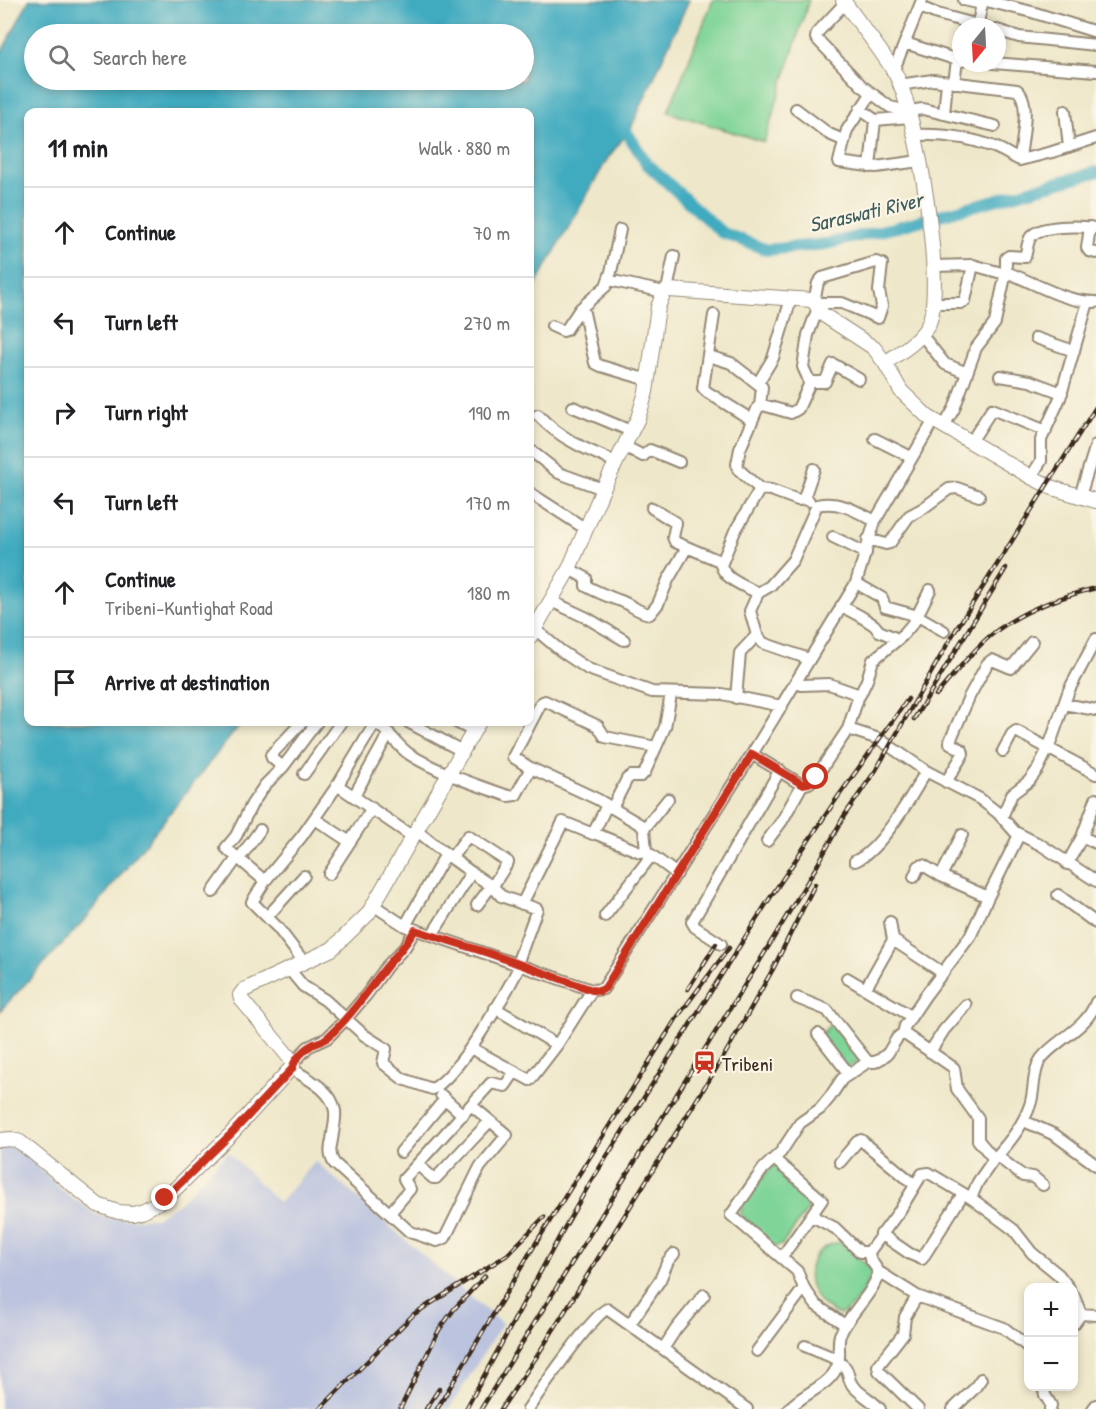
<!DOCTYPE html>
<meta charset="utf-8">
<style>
:root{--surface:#fff;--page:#f6f6f6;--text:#202124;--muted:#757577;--line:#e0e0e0}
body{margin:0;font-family:"Patrick Hand",sans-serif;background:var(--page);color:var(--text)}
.controls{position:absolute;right:18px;bottom:18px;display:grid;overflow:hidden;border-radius:12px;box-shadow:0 3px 9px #0003}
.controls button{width:54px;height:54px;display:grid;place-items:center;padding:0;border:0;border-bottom:2px solid var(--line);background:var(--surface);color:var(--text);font:30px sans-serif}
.compass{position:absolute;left:952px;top:18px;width:54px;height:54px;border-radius:50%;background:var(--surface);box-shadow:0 3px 9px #0003;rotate:198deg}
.stop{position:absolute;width:18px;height:18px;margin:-14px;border:4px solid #c8321e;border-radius:50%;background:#fff}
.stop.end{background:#c8321e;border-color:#fff;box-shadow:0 2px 6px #0008}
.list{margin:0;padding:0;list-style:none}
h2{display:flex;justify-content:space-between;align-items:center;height:78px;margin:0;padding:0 24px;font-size:26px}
h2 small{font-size:20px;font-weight:400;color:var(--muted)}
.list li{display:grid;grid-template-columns:39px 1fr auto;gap:18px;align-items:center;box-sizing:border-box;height:90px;padding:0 24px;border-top:2px solid var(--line)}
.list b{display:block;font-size:22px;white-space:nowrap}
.list p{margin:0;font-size:20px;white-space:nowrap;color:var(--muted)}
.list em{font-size:20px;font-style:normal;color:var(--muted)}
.icon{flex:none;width:33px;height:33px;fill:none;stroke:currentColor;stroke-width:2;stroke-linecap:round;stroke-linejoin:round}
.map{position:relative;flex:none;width:1096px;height:1409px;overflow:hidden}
.search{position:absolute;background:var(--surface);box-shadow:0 3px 9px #0003;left:24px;top:24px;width:510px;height:66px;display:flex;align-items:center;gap:15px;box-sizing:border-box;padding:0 21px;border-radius:33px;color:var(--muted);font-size:22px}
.panel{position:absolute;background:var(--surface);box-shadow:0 3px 9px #0003;left:24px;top:108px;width:510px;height:618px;border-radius:12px}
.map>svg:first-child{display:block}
.industrial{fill:#bbc3de}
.green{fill:#7fd498;stroke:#5d7f5b;stroke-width:1.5}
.water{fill:#3faabf;stroke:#3d6a6e;stroke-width:1.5;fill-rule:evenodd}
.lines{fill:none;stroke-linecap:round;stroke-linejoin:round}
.river{stroke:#3faabf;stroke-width:12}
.minor-casing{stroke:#948874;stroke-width:14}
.major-casing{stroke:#948874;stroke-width:16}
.minor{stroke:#fff;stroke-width:10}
.major{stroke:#fff;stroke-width:14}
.rail-casing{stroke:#3b2a1e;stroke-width:4.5}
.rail{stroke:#fcf5e5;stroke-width:2;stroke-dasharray:7;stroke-linecap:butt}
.route{stroke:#c8321e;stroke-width:8}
.labels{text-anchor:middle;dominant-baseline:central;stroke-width:4.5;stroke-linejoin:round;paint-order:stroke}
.poi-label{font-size:20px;fill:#3b2a1e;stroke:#fcf5e5;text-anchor:start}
.water-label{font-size:21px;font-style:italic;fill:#3d5d5e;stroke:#fcf5e5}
</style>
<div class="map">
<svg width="1096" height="1409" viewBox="0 0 1096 1409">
<rect width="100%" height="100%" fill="#fcf5e5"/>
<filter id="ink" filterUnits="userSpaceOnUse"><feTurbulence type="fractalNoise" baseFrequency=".0167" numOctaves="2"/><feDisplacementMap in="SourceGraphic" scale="12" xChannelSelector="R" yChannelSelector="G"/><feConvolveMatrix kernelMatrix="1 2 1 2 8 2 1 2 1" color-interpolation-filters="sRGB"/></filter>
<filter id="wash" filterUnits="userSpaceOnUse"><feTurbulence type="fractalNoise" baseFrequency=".008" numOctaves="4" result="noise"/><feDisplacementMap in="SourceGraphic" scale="24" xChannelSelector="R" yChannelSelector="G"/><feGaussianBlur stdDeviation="1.35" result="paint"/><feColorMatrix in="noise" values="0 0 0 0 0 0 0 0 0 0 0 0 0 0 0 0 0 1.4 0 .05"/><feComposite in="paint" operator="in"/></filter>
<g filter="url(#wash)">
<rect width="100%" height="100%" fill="#eee7c9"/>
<path class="industrial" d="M0,1143l18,4 45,44 32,23 32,5 29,-1 25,-17 47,-49 51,51 36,-42 187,163 -53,85h-449z"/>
<path class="green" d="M713,0h96l-45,142 -96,-30z
M834,1020l29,38 -17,11 -28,-31z
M777,1161l39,37 -34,47 -8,2 -34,-33 6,-18z
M841,1242l31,28c-4,18 -16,36 -32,45 -41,-15 -41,-68 1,-73z"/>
<path class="water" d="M29,0h660l-58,128 -23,30 -78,137v-183h-502v610h214l-153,193 -89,96v-956zM34,34h490v46h-490z"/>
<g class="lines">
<path class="river" d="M619,120l28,44 74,68 46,18 59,-6 71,-17 199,-55"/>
</g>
</g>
<g filter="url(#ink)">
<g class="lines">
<defs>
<path id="minor" d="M964,0l18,4
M983,0l49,12 64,20
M845,3l-28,30 -1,5 46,48 28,21 18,4 15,-2 72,17
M920,7l17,7 49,13
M977,27l6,-27
M997,30l22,7 77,8
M905,43l56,18
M993,63l103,8
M893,72l29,-72
M954,83l3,-23
M899,85l34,-5 84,10c15,12 4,51 3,70
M871,94l-24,36 -8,32 37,5 43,-6
M796,109l33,25 14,6
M860,109l15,11 35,-3
M1065,111l4,36
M944,114l3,-32
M915,135c28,-1 53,2 79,12 9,3 17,9 26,13l32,-8 44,-14
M870,167l5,-47
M1090,227l-3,21 2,3 7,2
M933,266l40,-1 32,9
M1006,272v-14l3,-2 16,1c2,-6 2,-13 5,-19 8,-14 52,-12 66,-10
M609,280l55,12
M667,290l7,-34
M814,301l4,-18 4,-5 54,-16 6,2 -3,27 3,15 -4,12 -36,-15h-27
M933,303h27l5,-2 8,-36
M580,309l4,4 11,50 6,3 47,14
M714,315l-11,73 4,4 45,28
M552,326l11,5 3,-1 14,-21 26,-23 5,-14 9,-42
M921,334l24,30 22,9
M1036,338l38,13
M709,356l22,7 31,24 -2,19
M1000,376l30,5 32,12
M809,382h16l8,-18 26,15
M758,383l15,-25 18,-59
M573,407l58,24
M538,415c22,24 49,35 78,47
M944,426l10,-17 22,-61 19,-25 11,-51c30,11 57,30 90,30
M875,439l36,18
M971,442l21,-33 54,22
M624,446l19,10 7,-6 29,12
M530,450l29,23 44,16
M1031,477l10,-16v-21l19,-42 28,-96
M530,493l56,36
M1080,496l16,-51
M804,499l-6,1 -27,-10 -11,-1 -22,-20 -1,-5 3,-15 18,-42 5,-2 28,8 7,-4 11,-24 -1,-7 -5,-11 5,-32 10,-27
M809,501l-5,-3 10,-29
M652,508l24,15 -3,14 2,5 47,20
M833,537l33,16
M868,539l18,5 4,-1 19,-27 13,-7 27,-20 8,-1 22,8
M569,569l17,9v8c11,6 21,10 32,14 12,3 20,13 32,14l8,-10 10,-24 19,-33
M856,583l26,15 3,9 33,9 26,15
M758,593c-13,-7 -33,-13 -37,-28l14,-34 25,-42
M551,601l36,17 37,22
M841,606l19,10 14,9 5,6 19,8
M530,625l31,26 27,18 64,23 70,2 60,12
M809,659l-46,-16 -6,-8 -7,-24 8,-18 12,-7 23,-26 24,-55c22,-5 39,6 58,16
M795,683l7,2 27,-1 31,11 7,-15 6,-20 29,-24 12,-14 16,-32
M736,698l4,-45 17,-18
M1064,704l32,6
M408,722l54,29
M456,722l17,9
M848,729l31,10 47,32 54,28 18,14 17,19 26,13 55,36
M1003,751l9,-17 4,-3 80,43
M752,754l50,31 -20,36 -15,20
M283,767l-11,-9 -1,-3 31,-33
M532,769l-19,-12 28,-54 4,-2 53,25 7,11 51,10
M304,774l37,-52
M946,782l17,-28 -1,-4 -12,-7v-2l19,-44 18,-33 5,-4 19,8 21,-26
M337,785l76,52
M802,785l7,-2 7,-6 32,-48 11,-34
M354,796l35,-63
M612,808l15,-29 4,-3h10l4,-4 20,-45 6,-33
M1002,817l10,-23 17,-13 9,-12 12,-25 19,-54 27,-51
M315,819l35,23
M644,829l24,-30
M416,830c24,20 48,38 74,55l4,-1 14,-22 -40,-26 -17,22
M594,833l46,19 6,-1
M1019,835l-31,62 -17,38 -46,61 -20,30 -2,7 51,35 3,21 21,29v22l16,19 -16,23 -7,16 43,32 18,23 27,22 10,13
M1082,837l14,6
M239,859l21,-29
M855,861c25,-9 58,-67 71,-90
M1067,864l15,-27 14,-38
M329,874l43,-66
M941,876l21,-41
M914,877l5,-11 4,-1 18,11 47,21
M265,881l37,-45 37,-53 36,-60c14,7 21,22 34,31 30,19 65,30 99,42l8,-1 14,-25 3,-1 64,30 44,26 3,4 2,22 31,23
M213,892l24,-34
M1058,895l38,28
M522,904l41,-82 30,12 14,-29
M373,905l32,21 187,64 11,-1 149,-235 104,-171 19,-62 59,-101
M477,905l15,-20 9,11 36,13 -20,55
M605,916l46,-60
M267,917l37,-41
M890,922l3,18 50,33
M405,926l41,-72
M432,935l39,-62
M721,944l-26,-17 -3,-5 88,-152
M304,962l-26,-34 -26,-26 13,-21 -39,-33 10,-12 16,-32 13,-19 18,-18 34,-45
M289,969l14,17 22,14 39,35 22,14 -3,14 20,16 29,10c26,-12 75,-97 88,-124
M847,978l64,38
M866,988l27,-48
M797,998l30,12 41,52
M495,1008l62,37
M818,1034l31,40
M471,1048l59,32 27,-35 35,-55
M930,1052l14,-22 22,-25
M293,1063l15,-16 19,-9 18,-18 22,-26 20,-28 18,-19 10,-17
M292,1069c16,10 40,21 43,42 1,9 -2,20 -3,29 -2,8 -3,15 2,23l76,69 27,9 8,-3 35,-71 27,-32 -36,-30
M441,1095l22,20
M1024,1121l31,14 41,30
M401,1152l44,-53
M997,1156l26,20 10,1 10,8
M774,1159l48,41 -40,57
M994,1159c15,-16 29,-33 36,-54 5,-14 2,-33 11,-46 14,-19 46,-30 55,-57
M840,1162l17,-20 4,-2 54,45
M418,1165l15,13h3l54,-57
M390,1213l20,-24 -6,-10 87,-96 14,3 9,-13
M812,1216l23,12 25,24h9
M881,1234l29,20 12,5 41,-65
M879,1272l38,24 87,32 24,19
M917,1296l-12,21 -2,17 -25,32 1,5 39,38
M1074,1296l7,18
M630,1324l30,-44 8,-19 6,-7
M1074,1324l7,-10 15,1
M845,1325l-29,-20 -12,-17 -7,-17 -66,-56 32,-46 18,-17 19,-29 20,-14 10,-12 12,-18 26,-17h7l7,-4 6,-5 9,-15 6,-5
M805,1346l34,14
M663,1349l13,-20 28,-34
M757,1351l47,-63
M838,1363c13,3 8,15 15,23 8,9 19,14 27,23
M1043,1386l2,9 6,10 -1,4
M528,1409c12,-18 64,-93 79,-100l140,100
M789,1409c13,-16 43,-23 49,-45 3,-10 -1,-20 2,-29 10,-23 32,-39 39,-63l-9,-13 -1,-7 31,-42 22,-36 7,-1 42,25
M953,1409l21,-20 7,-10
M1093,1409l3,-4"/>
<path id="major" d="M843,0c17,25 38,49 53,75 20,36 52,219 31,252 -9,15 -28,26 -42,36l16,28 27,26 103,60 22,11 43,13
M530,637l39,-68 34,-80 35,-71 8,-26 12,-85 6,-15 5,-2 142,10 4,3 7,11 52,34 11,15
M0,1140l11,-1 9,3 78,63 20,7 15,1 11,-3 21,-11 66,-65 62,-68v-4l-52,-63 -1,-4 4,-5 88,-41 36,-35 111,-192"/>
</defs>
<use href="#minor" class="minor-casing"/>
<use href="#major" class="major-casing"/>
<use href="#minor" class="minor"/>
<use href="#major" class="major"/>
<defs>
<path id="rail" d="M936,695c17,-19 35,-43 54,-59 30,-25 69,-39 106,-48
M914,719l92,-151
M688,989l28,-45
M320,1409l94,-95 93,-59 37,-38
M400,1409l39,-79 16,-22 30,-32
M426,1409l13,-20
M437,1409l94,-158 145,-232 53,-71
M466,1409l96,-177 28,-49 178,-282 67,-100 73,-102
M481,1409l278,-447 59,-98 26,-48 32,-46 76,-134 144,-229
M501,1409l36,-53 187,-300 49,-87 42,-85"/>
</defs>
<use href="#rail" class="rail-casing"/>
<use href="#rail" class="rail"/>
</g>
</g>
<g class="lines" filter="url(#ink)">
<path class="route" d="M165,1198l66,-64 61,-65c2,-9 12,-20 20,-24 6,-3 11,-3 16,-8 23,-21 40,-47 59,-71 11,-13 19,-21 28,-36l73,23 104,37 8,1 5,-3 147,-234 50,30 7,-1 7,-6"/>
</g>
<defs>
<symbol id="station-bare" viewBox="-9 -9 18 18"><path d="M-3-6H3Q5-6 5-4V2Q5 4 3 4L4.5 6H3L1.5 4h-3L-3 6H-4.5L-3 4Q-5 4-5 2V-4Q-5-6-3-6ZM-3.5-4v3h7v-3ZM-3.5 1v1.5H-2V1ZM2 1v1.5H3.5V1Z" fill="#c8321e" stroke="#fcf5e5" stroke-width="2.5" paint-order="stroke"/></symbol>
</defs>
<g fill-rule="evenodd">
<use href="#station-bare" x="688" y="1046" width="33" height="33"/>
</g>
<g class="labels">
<g class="poi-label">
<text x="722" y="1063">Tribeni</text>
</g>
<g class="water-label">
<text transform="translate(866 212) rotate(-13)">Saraswati River</text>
</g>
</g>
</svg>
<div class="controls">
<button>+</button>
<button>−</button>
</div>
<svg class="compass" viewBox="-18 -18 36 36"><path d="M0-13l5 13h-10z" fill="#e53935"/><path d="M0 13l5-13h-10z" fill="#757577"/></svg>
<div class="stop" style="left:816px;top:777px"></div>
<div class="stop end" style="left:165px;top:1198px"></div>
<div class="search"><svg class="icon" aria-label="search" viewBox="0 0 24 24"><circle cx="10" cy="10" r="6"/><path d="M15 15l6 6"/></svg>Search here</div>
<section class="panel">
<h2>11 min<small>Walk · 880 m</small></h2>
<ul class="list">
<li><svg class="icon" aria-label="ahead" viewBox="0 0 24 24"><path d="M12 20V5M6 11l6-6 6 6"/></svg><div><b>Continue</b></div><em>70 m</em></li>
<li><svg class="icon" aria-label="left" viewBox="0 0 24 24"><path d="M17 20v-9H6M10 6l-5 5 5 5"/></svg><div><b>Turn left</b></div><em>270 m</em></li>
<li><svg class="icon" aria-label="right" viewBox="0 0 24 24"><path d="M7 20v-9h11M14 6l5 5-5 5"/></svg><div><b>Turn right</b></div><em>190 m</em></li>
<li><svg class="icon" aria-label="left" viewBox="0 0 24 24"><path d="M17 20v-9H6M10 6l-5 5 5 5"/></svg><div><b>Turn left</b></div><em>170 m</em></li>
<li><svg class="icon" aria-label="ahead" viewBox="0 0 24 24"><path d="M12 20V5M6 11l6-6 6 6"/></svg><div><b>Continue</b><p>Tribeni-Kuntighat Road</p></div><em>180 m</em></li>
<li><svg class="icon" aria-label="arrive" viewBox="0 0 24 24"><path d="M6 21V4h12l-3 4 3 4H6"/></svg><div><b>Arrive at destination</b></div></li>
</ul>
</section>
</div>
